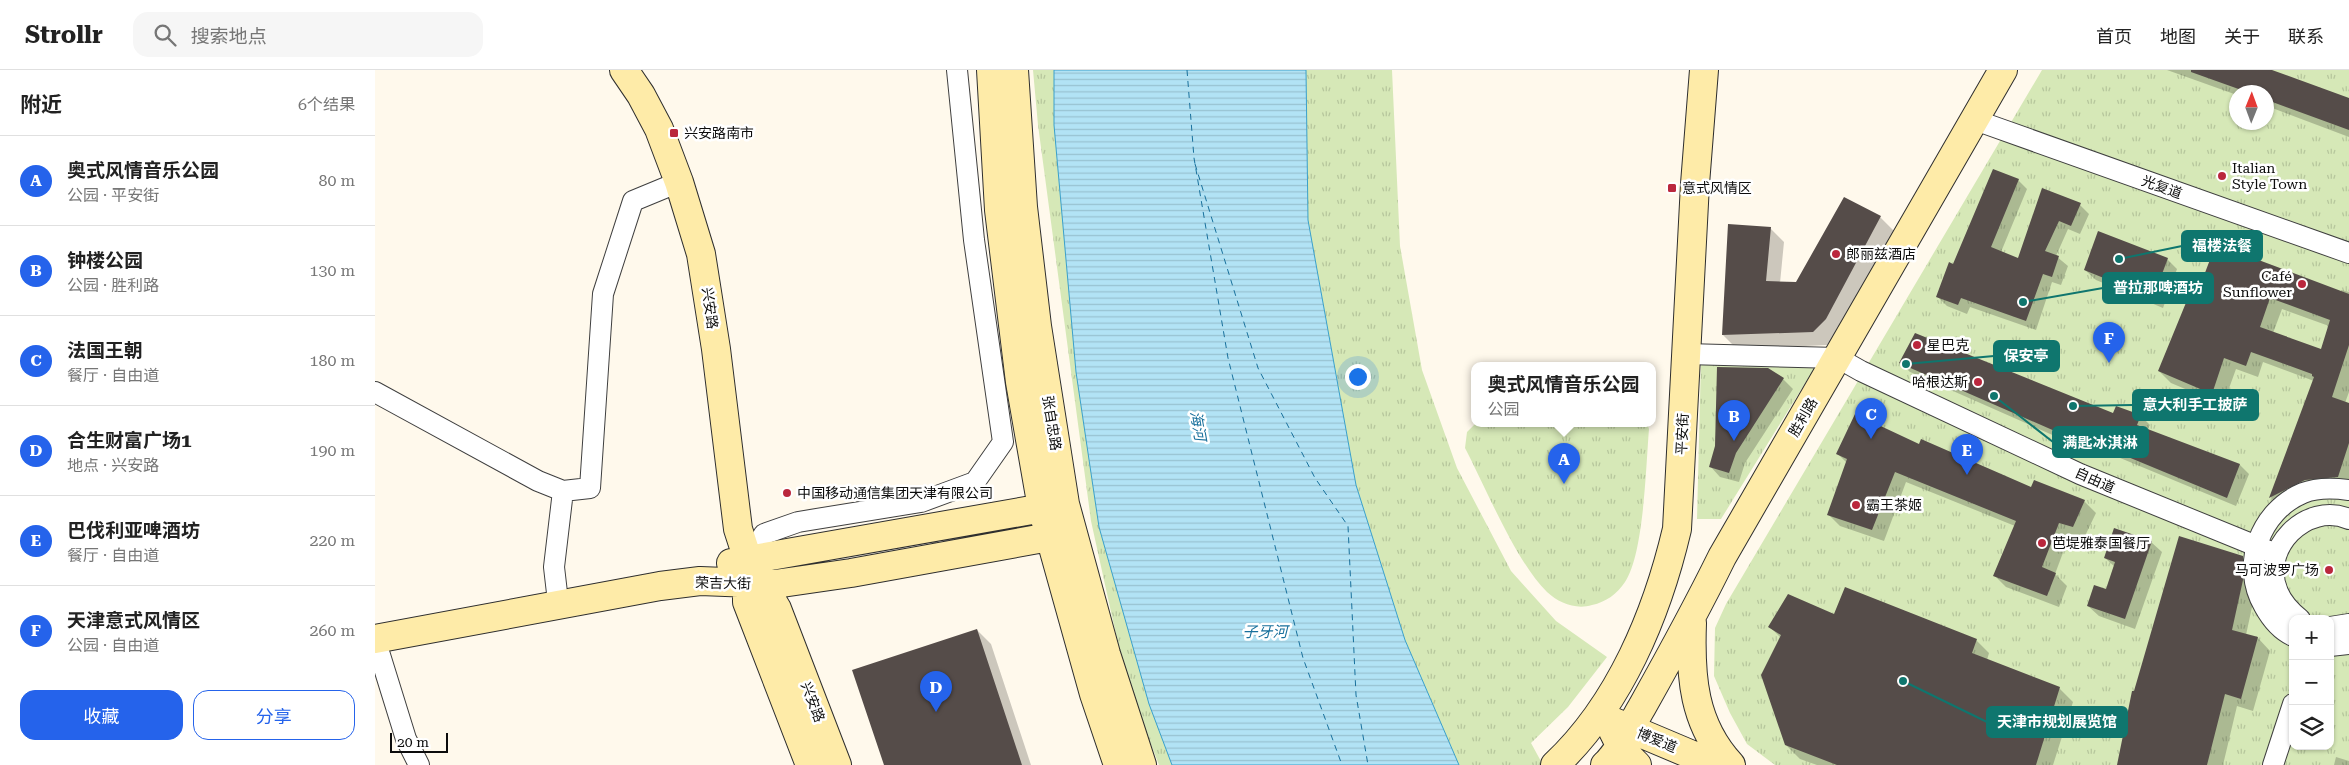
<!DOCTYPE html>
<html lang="zh">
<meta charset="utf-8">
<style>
:root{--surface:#fff;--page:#f6f6f6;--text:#222;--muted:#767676;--line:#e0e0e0;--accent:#2563eb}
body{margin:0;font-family:"Roboto Serif","Noto Sans SC",serif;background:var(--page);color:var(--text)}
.controls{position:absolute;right:15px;bottom:15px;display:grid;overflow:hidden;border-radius:10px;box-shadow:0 1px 4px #0004}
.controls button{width:45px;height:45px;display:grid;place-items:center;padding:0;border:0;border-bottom:1px solid var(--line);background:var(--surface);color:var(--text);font:25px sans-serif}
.compass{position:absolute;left:1854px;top:15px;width:45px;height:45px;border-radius:50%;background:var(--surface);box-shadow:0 1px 4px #0004;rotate:1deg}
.scale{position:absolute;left:15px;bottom:12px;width:58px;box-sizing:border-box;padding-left:5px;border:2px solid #0c0c0c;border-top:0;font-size:14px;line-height:18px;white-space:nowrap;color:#0c0c0c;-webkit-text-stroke:4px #fff;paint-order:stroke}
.you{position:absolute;left:982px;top:306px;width:18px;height:18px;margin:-12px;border:4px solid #fff;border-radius:50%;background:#1a73e8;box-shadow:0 0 0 8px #1a73e833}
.badge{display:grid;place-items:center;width:32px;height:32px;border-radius:50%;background:var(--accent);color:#fff;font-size:16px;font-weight:700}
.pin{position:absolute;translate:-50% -41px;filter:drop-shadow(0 1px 2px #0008)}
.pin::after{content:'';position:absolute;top:26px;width:18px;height:15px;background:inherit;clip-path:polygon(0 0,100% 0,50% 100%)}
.popup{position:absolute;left:1096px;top:292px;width:185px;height:65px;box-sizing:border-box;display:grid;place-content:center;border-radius:10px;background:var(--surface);filter:drop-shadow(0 1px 4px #0005);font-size:16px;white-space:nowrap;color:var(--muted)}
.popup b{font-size:19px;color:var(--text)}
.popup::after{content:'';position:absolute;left:50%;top:100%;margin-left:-10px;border:10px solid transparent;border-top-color:var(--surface)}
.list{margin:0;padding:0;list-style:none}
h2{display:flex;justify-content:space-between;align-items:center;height:65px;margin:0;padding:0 20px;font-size:21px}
h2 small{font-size:16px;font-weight:400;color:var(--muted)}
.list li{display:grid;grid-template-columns:32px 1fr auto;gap:15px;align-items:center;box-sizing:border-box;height:90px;padding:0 20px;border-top:1px solid var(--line)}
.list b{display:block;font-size:19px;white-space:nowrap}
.list p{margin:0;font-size:16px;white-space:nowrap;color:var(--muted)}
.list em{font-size:16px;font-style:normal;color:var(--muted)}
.actions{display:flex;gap:10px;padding:15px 20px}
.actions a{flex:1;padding:11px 0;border:1px solid var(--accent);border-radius:15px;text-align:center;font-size:18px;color:var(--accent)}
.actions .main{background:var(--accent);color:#fff}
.icon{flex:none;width:28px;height:28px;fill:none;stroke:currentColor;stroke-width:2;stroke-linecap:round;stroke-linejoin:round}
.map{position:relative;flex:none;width:1974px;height:695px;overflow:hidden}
header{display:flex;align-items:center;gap:30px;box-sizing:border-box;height:70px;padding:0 25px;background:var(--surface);border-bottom:1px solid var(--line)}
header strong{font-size:24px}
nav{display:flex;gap:28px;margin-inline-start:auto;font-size:18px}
.search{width:350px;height:45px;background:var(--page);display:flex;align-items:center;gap:12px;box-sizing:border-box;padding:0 18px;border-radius:15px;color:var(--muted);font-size:19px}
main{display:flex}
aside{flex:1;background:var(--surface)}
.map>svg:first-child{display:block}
.park{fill:url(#park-tufts);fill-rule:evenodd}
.water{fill:url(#water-rules);stroke:#3aa0cb}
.shadow{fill:#0003;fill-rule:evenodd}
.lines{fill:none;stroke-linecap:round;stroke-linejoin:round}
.ferry{stroke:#18709c;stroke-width:1;stroke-dasharray:6 5;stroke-linecap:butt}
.building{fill:#554c49;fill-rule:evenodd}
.street-casing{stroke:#3f3f3f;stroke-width:22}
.secondary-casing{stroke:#2e2e2e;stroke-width:30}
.street{stroke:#fff;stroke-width:20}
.secondary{stroke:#feeba8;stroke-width:28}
.poi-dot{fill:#ba273d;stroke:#fff;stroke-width:2}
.labels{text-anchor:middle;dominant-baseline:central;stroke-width:5;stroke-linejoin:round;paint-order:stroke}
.poi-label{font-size:14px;fill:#0c0c0c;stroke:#fff;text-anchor:start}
.street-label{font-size:14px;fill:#0c0c0c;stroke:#fff}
.water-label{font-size:15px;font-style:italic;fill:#18709c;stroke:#fff}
.leader{fill:none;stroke:#0f766e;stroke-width:2}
.callout-dot{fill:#0f766e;stroke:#fff;stroke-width:2}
.callout{fill:#0f766e;stroke:#0f766e;stroke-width:2}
.callout-label{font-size:15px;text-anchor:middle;font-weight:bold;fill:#fff}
</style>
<header>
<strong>Strollr</strong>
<div class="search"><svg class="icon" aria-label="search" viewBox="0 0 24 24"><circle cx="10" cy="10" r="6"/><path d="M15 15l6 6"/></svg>搜索地点</div>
<nav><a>首页</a><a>地图</a><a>关于</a><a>联系</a></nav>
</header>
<main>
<aside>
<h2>附近<small>6个结果</small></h2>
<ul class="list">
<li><span class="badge">A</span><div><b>奥式风情音乐公园</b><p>公园 · 平安街</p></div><em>80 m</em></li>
<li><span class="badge">B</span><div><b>钟楼公园</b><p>公园 · 胜利路</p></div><em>130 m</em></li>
<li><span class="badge">C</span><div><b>法国王朝</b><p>餐厅 · 自由道</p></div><em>180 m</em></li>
<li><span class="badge">D</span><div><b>合生财富广场1</b><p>地点 · 兴安路</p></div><em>190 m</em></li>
<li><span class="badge">E</span><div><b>巴伐利亚啤酒坊</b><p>餐厅 · 自由道</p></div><em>220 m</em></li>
<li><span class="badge">F</span><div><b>天津意式风情区</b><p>公园 · 自由道</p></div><em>260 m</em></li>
</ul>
<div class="actions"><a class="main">收藏</a><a>分享</a></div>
</aside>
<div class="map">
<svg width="1974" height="695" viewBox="0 0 1974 695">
<defs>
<pattern id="park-tufts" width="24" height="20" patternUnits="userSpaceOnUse" patternTransform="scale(1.25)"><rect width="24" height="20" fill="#d6e8b7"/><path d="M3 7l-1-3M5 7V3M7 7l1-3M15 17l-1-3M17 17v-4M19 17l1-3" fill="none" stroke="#b6c69c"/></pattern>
<pattern id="water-rules" width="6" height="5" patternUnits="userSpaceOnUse" patternTransform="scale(1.25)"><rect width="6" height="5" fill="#b2e3f5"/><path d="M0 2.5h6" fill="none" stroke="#98c2d1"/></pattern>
</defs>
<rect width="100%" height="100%" fill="#fff9ec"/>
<path class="park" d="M658,0h359l8,176 22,124 35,98 54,103 45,50 51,36 -39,50 -37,36 12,22h-384l-33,-85 -35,-159 -53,-396z
M1667,0h307v695h-574l-28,-21 -17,-31 -16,-37 1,-48 11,-24zM1862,22h30v30h-30zM1918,549h37v127h-37z
M1326,291l116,3 -96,155h-24z
M1101,353h171l2,6c-3,36 -5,125 -24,153 -8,12 -19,20 -33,23 -16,5 -33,-2 -45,-13 -31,-30 -61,-104 -82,-144l2,-16z"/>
<path class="water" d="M679,0h252l2,150 48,265 49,155 54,125h-287l-23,-61 -50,-177 -23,-155 -22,-247z"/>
<path class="shadow" d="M1792,0h101l81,30v37l-82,-31v-14h-30v3z
M1643,110l9,9 -26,63 18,8 24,-70 37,15 9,9 -9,20 -12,-5 -12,27 12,10 -7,19 -9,-3 -16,48 -66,-23 -3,7 -20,-8 -10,-10 17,-30z
M1505,147l14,14 -55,101 -12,13 -90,4 -14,-14 6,-109 41,2 14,14 -4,41h17z
M1792,189l10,10 -14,39 -67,-28 -11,-10z
M1966,220l8,2v100l-4,11 4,1v84l-67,21 -11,-11 43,-117 -51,-19 -5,15 -22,-8 -13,36 -52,-22 -12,-12 40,-79h142zM1907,239l47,17 -8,25 -48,-18z
M1526,293l212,51 28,2 9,9 -3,5 93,35 9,9 -13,32 -152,-63 -2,5 -172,-76z
M1408,309l10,10 -48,74 -6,19 -19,-5 -10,-11 7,-20z
M1544,375l113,43 52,13 12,12 -12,25 -14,-4 -15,40 12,12 -8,21 -53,-20 -12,-12 21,-49 -109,-44 -22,59 -44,-15 -12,-12 19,-51 -9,-9z
M1776,472l11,10 -27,77 -36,-13 -11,-10 19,-15 8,-24 -10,-9z
M1867,487l13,13v23l-9,42 12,3 12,13 -17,60 -16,-5 -14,59h-105l17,-73z
M1460,545l141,25 13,13 -2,7 72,28 14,14 -20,63h-236l-17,-6 -14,-14 -5,-107 -11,-11z
M602,560l14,14 40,121h-146z
M1961,687l13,4v4h-15z"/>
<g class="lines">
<path class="ferry" d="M812,0l7,88 34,200 75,300 39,107
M820,94l63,204 57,110 33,48 8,169 12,70"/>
</g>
<path class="building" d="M1816,0h81l77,28v32l-82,-30v-8h-20l-56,-20z
M1618,99l26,10 -28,68 27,11 24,-70 39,15 -10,23 -12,-5 -14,30 14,5 -7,21 -9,-3 -17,47 -65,-23 -3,7 -22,-8 13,-35 4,2z
M1469,127l37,19 -55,103 -13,13 -91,3 6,-111 43,3 -5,54 30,1z
M1723,161l70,27 -15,40 -69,-28z
M1841,174l133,50v51l-17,52 17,6v40l-11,34 -33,3 -36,18 45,-121 -2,-1v-2l-61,-22 -5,14 -22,-8 -12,36 -54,-23 34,-83 6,3zM1895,228l60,22 -9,29 -61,-22z
M1540,263l198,80 3,-7 25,9 -4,10 103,39 -13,34 -152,-63 -2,4 -174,-76z
M1342,297l51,1 16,10 -48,75 -7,20 -20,-6 6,-21z
M1480,344l64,30 2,-5 110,48 3,-7 51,20 -12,27 -14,-4 -17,44 14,6 -9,23 -54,-20 23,-55 -121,-49 -23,58 -45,-15 20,-56 -11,-5z
M1739,458l38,13 -27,78 -38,-13 7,-21 12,4 9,-27 -11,-4z
M1804,466l64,20v24l-11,50 26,7 -17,62 -16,-5 -18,71h-90l15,-74h2z
M1470,517l132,52 -5,14 88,34 -24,78h-199l-52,-20 -24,-70 20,-40 -13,-8 20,-33 46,20z
M602,559l45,136h-138l-32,-95z"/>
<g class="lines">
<defs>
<path id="street" d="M1600,50l374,133
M1311,284l152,4 23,13 219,103 196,80
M0,322l163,89 25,10 27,-3 13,-194 30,-93 46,-19
M373,490l16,-26 34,-12 123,-20 54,-20 28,-40 -29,-202 -17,-170
M182,523l-3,-26 9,-76
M1925,549c-10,-8 -17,-15 -22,-27 -19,-43 28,-91 71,-73
M1955,557l19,-3
M1918,566c-13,-6 -23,-19 -29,-30 -24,-41 -4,-95 39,-113 15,-6 31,-5 46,-3
M0,569l31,100 13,26
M1955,576l19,-2
M1898,695l20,-61"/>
<path id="secondary" d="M249,0l17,25 18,34 20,53 22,72 15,95 22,180 10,31 29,49 60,156
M616,0l8,140 21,172 22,126 52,186 24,71
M639,0l9,137 14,119 28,178 41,150 36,111
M356,493l329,-58
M372,496v36l63,163
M1317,553c-2,53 1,101 39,142
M0,569l285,-53 40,-5 75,3 76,-11 215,-39
M1239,652l102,43
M1238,661l10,20 14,14
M1180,695c65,-61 102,-151 122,-236l18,-345 9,-114
M1230,695c16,-15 26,-40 37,-58 28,-50 55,-99 80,-150l281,-487"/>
</defs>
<use href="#street" class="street-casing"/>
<use href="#secondary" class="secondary-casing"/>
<use href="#street" class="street"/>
<use href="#secondary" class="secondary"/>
</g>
<g class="poi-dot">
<rect x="294" y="58" width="10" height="10" rx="2.5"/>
<circle cx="1847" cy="106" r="5"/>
<rect x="1292" y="113" width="10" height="10" rx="2.5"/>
<circle cx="1461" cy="184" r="5"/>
<circle cx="1927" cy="214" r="5"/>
<circle cx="1542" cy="275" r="5"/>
<circle cx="1603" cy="312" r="5"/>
<circle cx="412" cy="423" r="5"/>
<circle cx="1481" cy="435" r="5"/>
<circle cx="1667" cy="473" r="5"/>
<circle cx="1954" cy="500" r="5"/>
</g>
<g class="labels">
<g class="poi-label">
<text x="309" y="63">兴安路南市</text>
<text x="1857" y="98">Italian<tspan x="1857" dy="16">Style Town</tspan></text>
<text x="1307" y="118">意式风情区</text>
<text x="1471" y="184">郎丽兹酒店</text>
<text x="1917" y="206" text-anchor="end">Café<tspan x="1917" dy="16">Sunflower</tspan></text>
<text x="1552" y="275">星巴克</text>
<text x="1593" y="312" text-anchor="end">哈根达斯</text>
<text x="422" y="423">中国移动通信集团天津有限公司</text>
<text x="1491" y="435">霸王茶姬</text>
<text x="1677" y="473">芭堤雅泰国餐厅</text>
<text x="1944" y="500" text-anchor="end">马可波罗广场</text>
</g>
<g class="street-label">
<text transform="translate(1787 117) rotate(20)">光复道</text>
<text transform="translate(335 238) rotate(82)">兴安路</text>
<text transform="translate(1428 347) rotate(-60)">胜利路</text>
<text transform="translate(677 353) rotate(81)">张自忠路</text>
<text transform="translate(1307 364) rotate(-87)">平安街</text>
<text transform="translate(1720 410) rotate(24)">自由道</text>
<text transform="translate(348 513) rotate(1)">荣吉大街</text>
<text transform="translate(438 632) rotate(69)">兴安路</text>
<text transform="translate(1282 670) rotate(23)">博爱道</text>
</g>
<g class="water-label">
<text transform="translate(823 356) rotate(80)">海河</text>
<text x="890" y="562">子牙河</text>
</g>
</g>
<path class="leader" d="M1744 189L1807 176M1648 232L1728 218M1531 294L1619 286M1698 336L1758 335M1619 326L1678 372M1528 611L1612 652"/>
<g class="callout-dot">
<circle cx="1744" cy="189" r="5"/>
<circle cx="1648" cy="232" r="5"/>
<circle cx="1531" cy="294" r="5"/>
<circle cx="1698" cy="336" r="5"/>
<circle cx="1619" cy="326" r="5"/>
<circle cx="1528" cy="611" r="5"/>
</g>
<g class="callout">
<rect x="1807" y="161" width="80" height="30" rx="5"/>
<rect x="1728" y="203" width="110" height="30" rx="5"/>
<rect x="1619" y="271" width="65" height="30" rx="5"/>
<rect x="1758" y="320" width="125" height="30" rx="5"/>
<rect x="1678" y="357" width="95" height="30" rx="5"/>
<rect x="1612" y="637" width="140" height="30" rx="5"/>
</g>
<g class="callout-label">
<text x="1847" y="181">福楼法餐</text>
<text x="1783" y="223">普拉那啤酒坊</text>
<text x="1651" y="291">保安亭</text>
<text x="1820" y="340">意大利手工披萨</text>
<text x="1725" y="378">满匙冰淇淋</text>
<text x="1682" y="657">天津市规划展览馆</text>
</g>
</svg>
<div class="controls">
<button>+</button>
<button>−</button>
<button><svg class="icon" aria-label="layers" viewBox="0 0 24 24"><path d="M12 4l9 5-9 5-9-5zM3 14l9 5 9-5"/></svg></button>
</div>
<svg class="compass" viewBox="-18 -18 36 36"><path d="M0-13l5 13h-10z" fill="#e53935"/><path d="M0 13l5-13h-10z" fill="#767676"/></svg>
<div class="scale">20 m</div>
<div class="you"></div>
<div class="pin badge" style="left:1189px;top:414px">A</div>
<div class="popup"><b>奥式风情音乐公园</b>公园</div>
<div class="pin badge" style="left:1359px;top:371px">B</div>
<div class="pin badge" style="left:1496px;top:369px">C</div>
<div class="pin badge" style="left:561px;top:642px">D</div>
<div class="pin badge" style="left:1592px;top:405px">E</div>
<div class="pin badge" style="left:1734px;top:293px">F</div>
</div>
</main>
